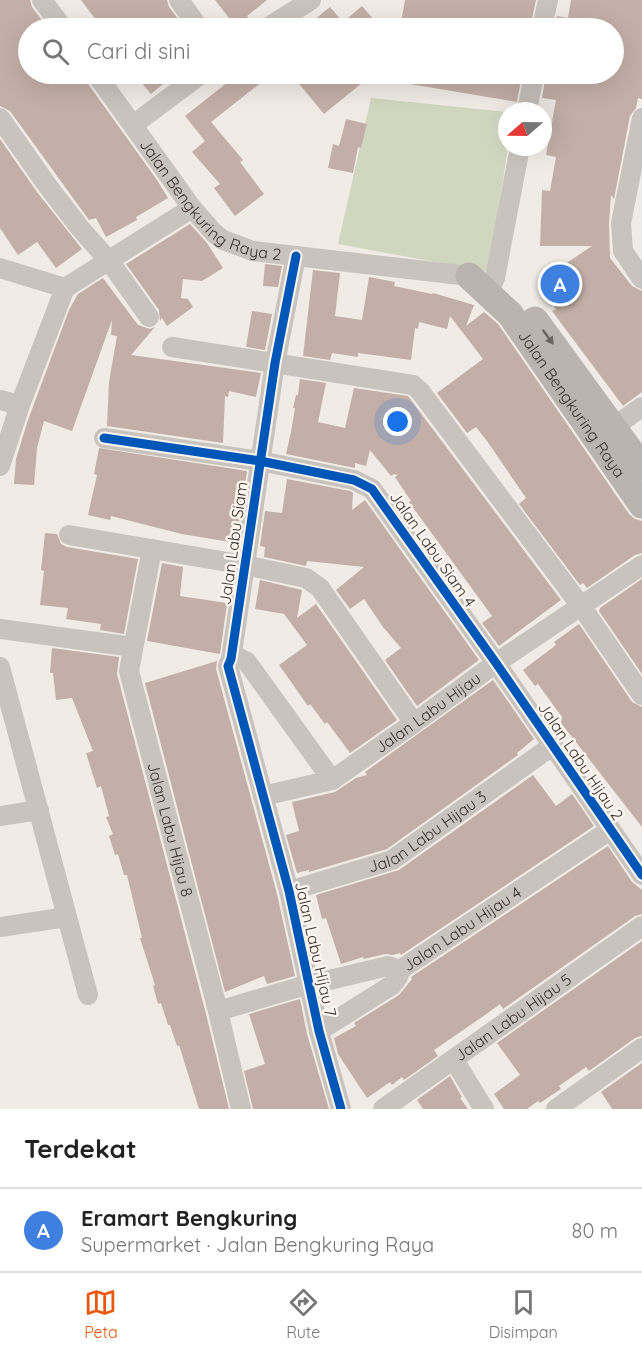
<!DOCTYPE html>
<html lang="id">
<meta charset="utf-8">
<style>
:root{--surface:#fff;--page:#f6f6f6;--text:#222;--muted:#767676;--line:#e0e0e0;--accent:#ea580c}
body{margin:0;font-family:Quicksand,sans-serif;background:var(--page);color:var(--text)}
.compass{position:absolute;left:498px;top:102px;width:54px;height:54px;border-radius:50%;background:var(--surface);box-shadow:0 6px 24px #0002;rotate:250deg}
.you{position:absolute;left:398px;top:422px;width:21px;height:21px;margin:-15px;border:4px solid #fff;border-radius:50%;background:#1a73e8;box-shadow:0 0 0 9px #1a73e833}
.badge{display:grid;place-items:center;width:39px;height:39px;border-radius:50%;background:var(--accent);color:#fff;font-size:20px;font-weight:700}
.pin{position:absolute;translate:-50% -50%;border:3px solid #fff;box-shadow:0 2px 6px #0006}
.list{margin:0;padding:0;list-style:none}
h2{display:flex;justify-content:space-between;align-items:center;height:78px;margin:0;padding:0 24px;font-size:26px}
h2 small{font-size:20px;font-weight:400;color:var(--muted)}
.list li{display:grid;grid-template-columns:39px 1fr auto;gap:18px;align-items:center;box-sizing:border-box;height:84px;padding:0 24px;border-top:2px solid var(--line)}
.list b{display:block;font-size:22px;white-space:nowrap}
.list p{margin:0;font-size:20px;white-space:nowrap;color:var(--muted)}
.list em{font-size:20px;font-style:normal;color:var(--muted)}
.icon{flex:none;width:33px;height:33px;fill:none;stroke:currentColor;stroke-width:2;stroke-linecap:round;stroke-linejoin:round}
.map{position:relative;flex:none;width:642px;height:1109px;overflow:hidden}
.search{position:absolute;background:var(--surface);box-shadow:0 6px 24px #0002;left:18px;right:18px;top:18px;height:66px;display:flex;align-items:center;gap:15px;box-sizing:border-box;padding:0 21px;border-radius:33px;color:var(--muted);font-size:22px}
.sheet{height:162px;background:var(--surface)}
nav{display:flex;justify-content:space-around;align-items:center;box-sizing:border-box;height:84px;border-top:2px solid var(--line);background:var(--surface);font-size:16px;color:var(--muted)}
nav a{display:grid;justify-items:center;gap:3px}
nav .on{color:var(--accent)}
.map>svg:first-child{display:block}
.green{fill:#d1d6bf}
.building{fill:#c3afa7}
.lines{fill:none;stroke-linecap:round;stroke-linejoin:round}
.street{stroke:#c9c3be;stroke-width:20}
.secondary{stroke:#bab3ae;stroke-width:27}
.cycleway-casing{stroke:#fbf5ee;stroke-width:13}
.cycleway{stroke:#0057b8;stroke-width:9}
.oneway{fill:#6e645f}
.labels{text-anchor:middle;dominant-baseline:central;stroke-width:5;stroke-linejoin:round;paint-order:stroke}
.street-label{font-size:16px;fill:#3b302b;stroke:#fbf5ee}
</style>
<div class="map">
<svg width="642" height="1109" viewBox="0 0 642 1109">
<rect width="100%" height="100%" fill="#f0ebe5"/>
<path class="green" d="M371,98l136,14 1,35 -19,125 -151,-28z"/>
<path class="building" d="M0,0h30l2,7 16,21h-20v46h56l2,7 71,99 11,18 -32,19 1,3 -31,17 -10,-19 -7,2 -79,-109 -10,-5z
M81,0h86l2,7 16,21h-83z
M215,0h52l-20,16 2,3 -12,9z
M405,0h131l-6,28h-130z
M571,0h71v99l-4,-1 -2,10 -6,8 -16,83 -3,-4 -2,29 1,34 22,28 10,5v101l-19,14 -71,-95 4,-2 -18,-27 54,-36h-52l2,-56 8,1 6,-34 -10,-2 10,-55 -14,-2 4,-24 15,3 1,-3h52v-46h-60l3,-12 11,2z
M362,6l19,22h-77l26,-21 13,15z
M134,74h41l-24,20z
M238,74h34l-61,48 32,38 -3,2 24,32 -29,22 -21,-28 6,-4 -28,-32 13,-11 -20,-25z
M291,74h82l-49,40z
M398,74h124l-5,28 -119,-20z
M346,119l21,5 -6,24 -3,-1 -5,26 -25,-5 5,-24 6,2z
M0,139l37,53 45,57 -26,19 -19,-26 -19,13 -18,-27z
M190,224l17,19 16,25 -21,13 -19,-2 -2,19 7,1 5,8 -26,19 -5,-8 -2,3 -1,-11 -33,-46z
M265,264l17,2 -4,21 -15,-1z
M313,270l27,3 -5,43 27,4 7,-43 26,5 -1,4 38,8 1,-1 41,12 -8,21 18,-14 14,12 131,190 6,5 7,2v32l-7,2 -48,33 -4,-5 -3,2 -61,-81 7,-6 -39,-57 -11,-14 -9,6 -30,-40 46,-34 -33,-43 -3,13 -28,-7 -1,7 -3,-1 -4,32 -53,-7v4l-26,-4 -2,7 -27,-4z
M103,278l35,47 12,4 5,-2 -24,28 130,18 -5,24 -27,-6 -1,6 -3,-1 -2,47 -116,-17 2,-44 8,-46 -6,-1 1,-15 -40,111 -28,-10 -7,27 -3,37 -20,-1 2,-25 12,-39 41,-110 9,-16z
M252,311l20,3 -7,36 -19,-3z
M300,379l26,4 -8,39 27,6 9,-40 54,8 153,204 -62,46 -17,-23 10,-7 -83,-114 2,-1 -16,-24 3,-2 -4,-1 -3,2 -21,-26 -4,16 -11,-3v5l-69,-14 5,-22 4,-24h-2l3,-13h2z
M99,448l148,23 -11,72 -54,-9 -71,-18 -1,4 -22,-5 9,-40 -3,-1z
M287,479l63,12 3,2 -1,17 13,-10 114,160 -62,46 -32,-46 16,-12 -18,-21 -19,-28 -14,10 -14,-19 28,-23 -57,-6 -1,5 -42,-9 1,-10 -5,-1 5,-35 17,2z
M45,533l12,1 4,10 6,3 71,12 -14,75 -24,-4 1,-6 -35,-5 2,-11 -28,-3 4,-34 -3,-1z
M162,563l21,4 -3,29 47,7 -7,51 -73,-13z
M642,579v95l-43,-63 1,-3z
M260,580l42,10 -5,28 19,-14 81,116 -47,33 -23,-31 -2,2 -15,-20 -2,2 -29,-41 28,-20 -23,-31 -29,-5z
M579,624l53,78 10,5v120l-81,-104 1,-6 -24,-33 -3,2 -12,-16 33,-25 -2,-3z
M52,648l67,9 -2,17 89,340 23,95h-30l-20,-64 -2,1 -7,-21h-2l-7,-22 -3,1 -5,-18 2,-1 -15,-47h2l-15,-63h-3l-6,-21 -3,1 -6,-19 4,-2 -7,-17 3,-1 -8,-30 -4,2 -11,-35 7,-2 -21,-53 -16,2 -3,-27h-3z
M217,661l-1,8 61,225 18,82 -28,8 -3,-8 -39,16 -80,-309z
M493,680l41,59 -17,14 1,2 -131,94 -78,23v-2l-12,3 -11,-38 13,-4 -7,-29 43,-10 21,-14 11,-3 -2,-3z
M533,775l23,31 16,-12 22,32 -193,129 -1,-2 -7,2 -8,-1 -21,5 -1,-2 -22,7 -15,-46 -4,1 -6,-24 83,-25z
M608,846l24,36 10,8v24l-7,2 -132,93 -3,-5 -15,11 -51,35 4,6 -34,24 -2,-3 -10,8 -2,-3 -23,16 -29,-44 -4,-16 22,-12 -2,-3 45,-28 13,-16 -1,-2z
M642,941v95l-7,2 -46,33 -3,-4 -27,19 2,3 -21,14 -2,-2 -11,8h-23l-10,-15 26,-19 -23,-32z
M300,999l7,35 22,75h-76l-9,-38 21,-7 -16,-50z
M642,1063v46h-30l-11,-17z
M450,1076l12,21 -2,1 8,11h-45l-6,-9z"/>
<g class="lines">
<g class="street">
<path d="M42,0l21,28"/>
<path d="M179,0l20,28"/>
<path d="M267,28l44,-28"/>
<path d="M542,28l6,-28"/>
<path id="s1" d="M96,74l96,134 22,25 9,7 30,11 216,25"/>
<path d="M527,111l7,-37"/>
<path d="M0,118l47,67 33,43 30,34 39,55"/>
<path d="M642,118l-21,105 2,28 19,28"/>
<path d="M133,125l68,-51"/>
<path d="M296,256l-21,107 -44,296 -3,7 61,225 30,140 22,78"/>
<path d="M0,268l65,20"/>
<path d="M488,292l7,-14 25,-131"/>
<path d="M172,347l241,38 7,6 161,215 61,89"/>
<path d="M0,400l20,5"/>
<path d="M603,434l39,-27"/>
<path d="M104,438l156,23 94,19 18,9 124,174 146,212"/>
<path d="M0,466l20,-61 45,-117 127,-80"/>
<path d="M69,535l176,30 61,13 14,10 94,135"/>
<path id="s2" d="M152,549l-23,122 89,340 23,98"/>
<path d="M0,629l133,18"/>
<path d="M231,659l8,-1 8,4 85,118"/>
<path d="M0,667l88,328"/>
<path id="s3" d="M263,796l69,-16 82,-57 82,-60 146,-98"/>
<path d="M0,816l39,-6"/>
<path id="s4" d="M289,891l103,-31 160,-114"/>
<path d="M0,927l67,-10"/>
<path d="M218,1011l78,-23 92,-22 12,4"/>
<path id="s5" d="M319,1031l73,-46 6,-8 2,-7 210,-140"/>
<path d="M454,1060l30,49"/>
<path id="s6" d="M383,1109l259,-183"/>
<path d="M556,1109l86,-61"/>
</g>
<g class="secondary">
<path id="s7" d="M469,276l41,38 132,191"/>
<path d="M535,320l107,147"/>
</g>
<defs>
<path id="cycleway" d="M296,256l-21,107 -44,296 -3,7 61,225 30,140 22,78
M104,438l156,23 94,19 18,9 124,174 146,212"/>
</defs>
<use href="#cycleway" class="cycleway-casing"/>
<use href="#cycleway" class="cycleway"/>
</g>
<defs><path id="oneway-solid" d="M-6-.8H1V-3.2L6.5 0L1 3.2V.8H-6Z" transform="scale(1.5)"/></defs>
<use class="oneway" href="#oneway-solid" transform="translate(548 337) rotate(54)"/>
<g class="labels">
<g class="street-label">
<text stroke="none"><textPath href="#s1" startOffset="176">Jalan Bengkuring Raya 2</textPath></text>
<text stroke="none"><textPath href="#s7" startOffset="165">Jalan Bengkuring Raya</textPath></text>
<text transform="translate(233 543) rotate(-82)">Jalan Labu Siam</text>
<text transform="translate(433 549) rotate(55)">Jalan Labu Siam 4</text>
<text stroke="none"><textPath href="#s3" startOffset="188">Jalan Labu Hijau</textPath></text>
<text transform="translate(581 761) rotate(56)">Jalan Labu Hijau 2</text>
<text stroke="none"><textPath href="#s2" startOffset="288">Jalan Labu Hijau 8</textPath></text>
<text stroke="none"><textPath href="#s4" startOffset="152">Jalan Labu Hijau 3</textPath></text>
<text stroke="none"><textPath href="#s5" startOffset="178">Jalan Labu Hijau 4</textPath></text>
<text transform="translate(316 949) rotate(77)">Jalan Labu Hijau 7</text>
<text stroke="none"><textPath href="#s6" startOffset="159">Jalan Labu Hijau 5</textPath></text>
</g>
</g>
</svg>
<svg class="compass" viewBox="-18 -18 36 36"><path d="M0-13l5 13h-10z" fill="#e53935"/><path d="M0 13l5-13h-10z" fill="#767676"/></svg>
<div class="you"></div>
<div class="pin badge" style="left:560px;top:284px;background:#3f7fe0">A</div>
<div class="search"><svg class="icon" aria-label="search" viewBox="0 0 24 24"><circle cx="10" cy="10" r="6"/><path d="M15 15l6 6"/></svg>Cari di sini</div>
</div>
<section class="sheet">
<h2>Terdekat<small></small></h2>
<ul class="list">
<li><span class="badge" style="background:#3f7fe0">A</span><div><b>Eramart Bengkuring</b><p>Supermarket · Jalan Bengkuring Raya</p></div><em>80 m</em></li>
</ul>
</section>
<nav>
<a class="on"><svg class="icon" aria-label="map" viewBox="0 0 24 24"><path d="M3 6l6-2 6 2 6-2v14l-6 2-6-2-6 2zM9 4v14M15 6v14"/></svg>Peta</a>
<a><svg class="icon" aria-label="directions" viewBox="0 0 24 24"><path d="M12 3l9 9-9 9-9-9zM9 14v-3h6M13 9l2 2-2 2"/></svg>Rute</a>
<a><svg class="icon" aria-label="saved" viewBox="0 0 24 24"><path d="M7 4h10v16l-5-4-5 4z"/></svg>Disimpan</a>
</nav>
